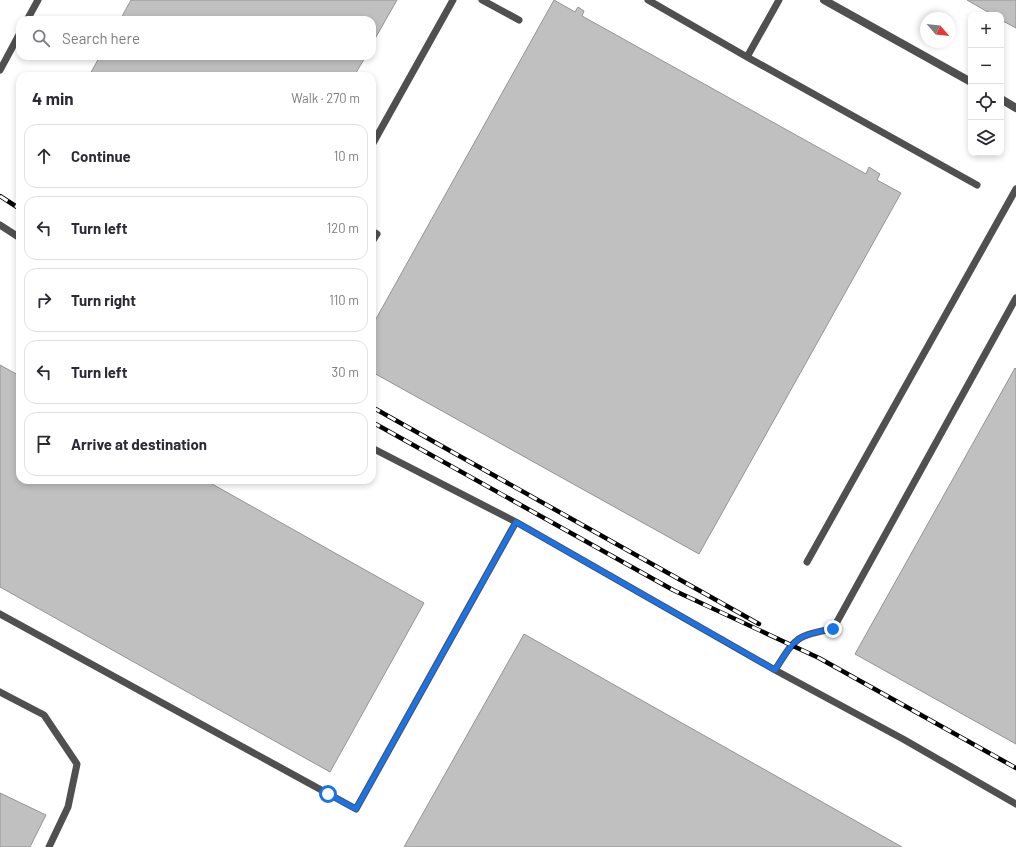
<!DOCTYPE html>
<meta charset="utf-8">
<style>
:root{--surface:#fff;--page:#f2f2f3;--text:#2b2b33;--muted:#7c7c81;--line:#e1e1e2}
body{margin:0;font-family:Barlow,sans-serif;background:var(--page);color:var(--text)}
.controls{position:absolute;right:12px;top:12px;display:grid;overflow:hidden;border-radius:8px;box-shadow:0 2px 6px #0003}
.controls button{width:36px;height:36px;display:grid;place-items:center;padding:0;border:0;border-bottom:1px solid var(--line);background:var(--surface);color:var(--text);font:20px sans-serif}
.compass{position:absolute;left:920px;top:12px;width:36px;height:36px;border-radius:50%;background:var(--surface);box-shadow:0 2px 6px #0003;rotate:118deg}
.stop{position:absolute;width:12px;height:12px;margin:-9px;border:3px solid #1a73e8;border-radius:50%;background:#fff}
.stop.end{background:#1a73e8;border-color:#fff;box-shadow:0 1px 4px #0008}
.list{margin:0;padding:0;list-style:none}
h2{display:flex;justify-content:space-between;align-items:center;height:52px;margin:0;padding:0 16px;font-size:17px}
h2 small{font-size:13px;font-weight:400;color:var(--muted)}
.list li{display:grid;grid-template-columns:26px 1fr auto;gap:12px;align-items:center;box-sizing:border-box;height:64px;margin:0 8px 8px;padding:0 8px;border:1px solid var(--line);border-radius:12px}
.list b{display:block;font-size:15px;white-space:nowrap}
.list em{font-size:13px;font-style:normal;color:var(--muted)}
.icon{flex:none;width:22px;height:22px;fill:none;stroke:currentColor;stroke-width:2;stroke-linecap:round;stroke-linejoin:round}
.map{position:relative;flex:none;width:1016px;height:847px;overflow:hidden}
.search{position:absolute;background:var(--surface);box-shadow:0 2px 6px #0003;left:16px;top:16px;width:360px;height:44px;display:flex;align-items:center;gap:10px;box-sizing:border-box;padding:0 14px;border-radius:12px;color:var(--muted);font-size:15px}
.panel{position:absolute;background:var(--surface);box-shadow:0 2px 6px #0003;left:16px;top:72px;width:360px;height:412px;border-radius:12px}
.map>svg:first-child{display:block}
.building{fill:#c0c0c0;stroke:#949494}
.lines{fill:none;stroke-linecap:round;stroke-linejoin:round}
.service{stroke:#505050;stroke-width:7}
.minor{stroke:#505050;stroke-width:8}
.rail-casing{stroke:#000;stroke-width:4.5}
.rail{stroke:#fff;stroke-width:3;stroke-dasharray:9;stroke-linecap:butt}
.route{stroke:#1a73e8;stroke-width:5}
</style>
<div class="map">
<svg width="1016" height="847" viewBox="0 0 1016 847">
<rect width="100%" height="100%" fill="#fff"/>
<path class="building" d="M131,0h266l-25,44v-24h-252z
M554,0l21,12 3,-5 6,4 -2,5 284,158 3,-7 11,7 -3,6 24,13 -202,361 -327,-182v-46z
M967,0h49v28l-15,-8v-5h-8z
M100,56h266l-12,20h-265z
M0,365l20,11v104h185l219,123 -94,169 -330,-185z
M1015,368l1,1v375l-161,-90z
M524,634l378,213h-498z
M0,793l46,22 -16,32h-30z"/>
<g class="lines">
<path class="service" d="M482,0l37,20
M648,0l99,57 230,128
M27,20l11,-20
M747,57l32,-57
M0,70l20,-37
M372,145l81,-145
M0,225l20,13
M372,231l5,3 -5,8
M516,522l259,148c20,-31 20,-35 58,-41l183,-331
M807,562l209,-373
M0,614l356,195 160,-287 -144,-74
M775,670l128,69 113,65
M0,692l44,23 33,49 -9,43 -19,40"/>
<path class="minor" d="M824,0l147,82
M1001,99l15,9"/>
<defs>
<path id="rail" d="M0,196l20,13
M372,407l387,217
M372,422l301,168 146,68 197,110"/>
</defs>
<use href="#rail" class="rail-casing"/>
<use href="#rail" class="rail"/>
</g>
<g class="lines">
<path class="route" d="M328,794l28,15 160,-287 259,148c20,-31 20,-35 58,-41"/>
</g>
</svg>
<div class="controls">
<button>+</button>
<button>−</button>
<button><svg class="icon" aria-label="locate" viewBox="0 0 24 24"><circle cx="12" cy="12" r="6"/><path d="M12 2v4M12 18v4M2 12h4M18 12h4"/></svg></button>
<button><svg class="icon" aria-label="layers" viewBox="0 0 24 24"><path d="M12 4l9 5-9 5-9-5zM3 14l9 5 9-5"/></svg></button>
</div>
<svg class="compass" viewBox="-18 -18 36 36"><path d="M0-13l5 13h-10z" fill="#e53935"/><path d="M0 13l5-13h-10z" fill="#7c7c81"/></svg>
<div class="stop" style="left:328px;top:794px"></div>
<div class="stop end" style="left:833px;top:629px"></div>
<div class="search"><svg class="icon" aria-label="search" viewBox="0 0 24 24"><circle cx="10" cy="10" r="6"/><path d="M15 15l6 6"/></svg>Search here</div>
<section class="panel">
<h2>4 min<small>Walk · 270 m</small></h2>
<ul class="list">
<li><svg class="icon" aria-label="ahead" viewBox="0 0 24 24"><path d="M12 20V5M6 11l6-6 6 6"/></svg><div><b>Continue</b></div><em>10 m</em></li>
<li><svg class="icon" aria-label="left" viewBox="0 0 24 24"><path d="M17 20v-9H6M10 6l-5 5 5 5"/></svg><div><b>Turn left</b></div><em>120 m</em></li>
<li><svg class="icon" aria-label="right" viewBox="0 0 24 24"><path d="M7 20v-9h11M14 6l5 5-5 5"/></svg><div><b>Turn right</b></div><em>110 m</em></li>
<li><svg class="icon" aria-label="left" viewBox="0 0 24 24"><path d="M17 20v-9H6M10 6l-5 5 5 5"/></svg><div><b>Turn left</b></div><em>30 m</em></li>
<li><svg class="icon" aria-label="arrive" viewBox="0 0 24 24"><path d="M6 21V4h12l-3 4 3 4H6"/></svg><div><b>Arrive at destination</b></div></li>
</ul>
</section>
</div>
